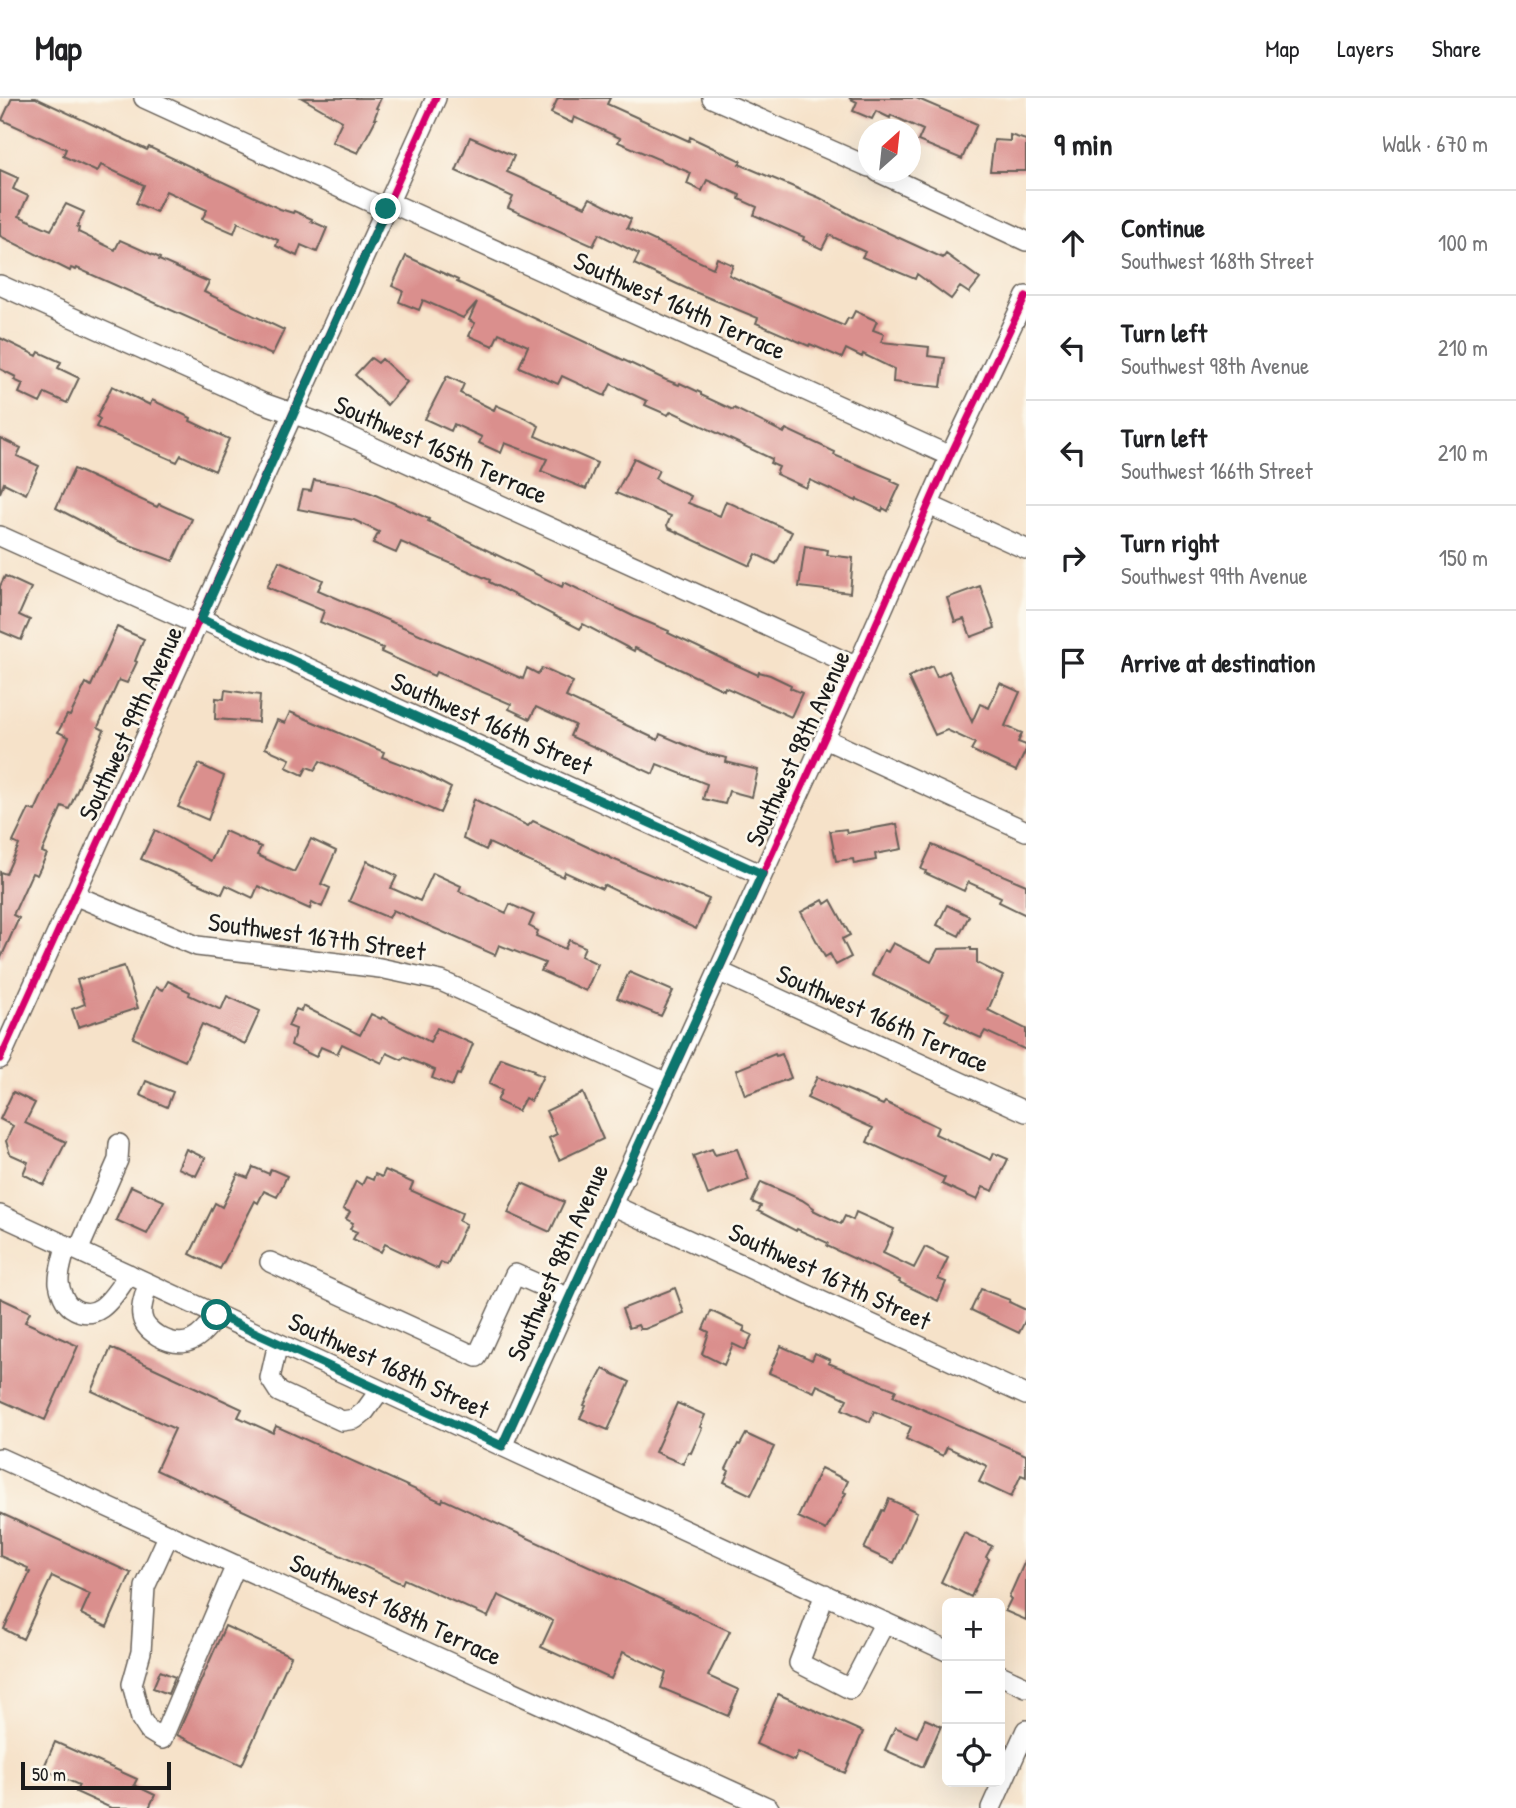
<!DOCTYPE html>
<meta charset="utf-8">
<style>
:root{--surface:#fff;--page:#f6f6f6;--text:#202124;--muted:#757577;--line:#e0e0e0}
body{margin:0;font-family:"Patrick Hand",sans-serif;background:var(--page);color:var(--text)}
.controls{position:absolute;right:21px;bottom:21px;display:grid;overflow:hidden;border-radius:10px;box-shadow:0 7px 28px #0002}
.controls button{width:63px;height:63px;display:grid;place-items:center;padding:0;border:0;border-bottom:2px solid var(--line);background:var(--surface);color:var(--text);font:35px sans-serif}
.compass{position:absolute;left:858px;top:21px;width:63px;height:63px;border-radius:50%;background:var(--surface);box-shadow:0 7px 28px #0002;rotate:27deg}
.scale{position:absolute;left:21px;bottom:18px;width:150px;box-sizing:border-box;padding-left:7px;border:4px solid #1c1c1c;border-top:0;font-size:19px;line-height:24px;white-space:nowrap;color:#1c1c1c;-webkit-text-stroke:5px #fbf7ec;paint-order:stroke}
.stop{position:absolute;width:21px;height:21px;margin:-16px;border:5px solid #0f766e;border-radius:50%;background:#fff}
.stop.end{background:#0f766e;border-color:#fff;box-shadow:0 2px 7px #0008}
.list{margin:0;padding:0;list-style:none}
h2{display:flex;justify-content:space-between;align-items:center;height:91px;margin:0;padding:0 28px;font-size:30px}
h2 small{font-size:23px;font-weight:400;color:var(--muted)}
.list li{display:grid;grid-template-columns:46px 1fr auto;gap:21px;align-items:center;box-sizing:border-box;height:105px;padding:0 28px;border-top:2px solid var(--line)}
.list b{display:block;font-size:26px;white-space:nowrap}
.list p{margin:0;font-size:23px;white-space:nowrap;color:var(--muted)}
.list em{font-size:23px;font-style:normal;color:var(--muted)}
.icon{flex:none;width:38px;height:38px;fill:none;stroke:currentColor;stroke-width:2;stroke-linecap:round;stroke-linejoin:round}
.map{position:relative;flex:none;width:1026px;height:1710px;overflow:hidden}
header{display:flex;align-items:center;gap:42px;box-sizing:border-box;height:98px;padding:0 35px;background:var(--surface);border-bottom:2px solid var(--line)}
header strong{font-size:33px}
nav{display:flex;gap:38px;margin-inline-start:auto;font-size:24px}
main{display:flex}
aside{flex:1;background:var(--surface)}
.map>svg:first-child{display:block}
.building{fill:#da8f8d}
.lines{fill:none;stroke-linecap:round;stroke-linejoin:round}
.minor-casing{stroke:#686159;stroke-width:22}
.minor{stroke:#fff;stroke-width:19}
.cycleway-casing{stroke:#fbf7ec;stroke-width:11}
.cycleway{stroke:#d6006c;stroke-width:7}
.route{stroke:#0f766e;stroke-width:9}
.labels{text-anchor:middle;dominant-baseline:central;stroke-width:5;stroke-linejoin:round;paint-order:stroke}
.street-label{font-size:26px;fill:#1c1c1c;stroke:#fbf7ec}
</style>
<header>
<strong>Map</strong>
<nav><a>Map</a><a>Layers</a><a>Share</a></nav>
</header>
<main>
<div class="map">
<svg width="1026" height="1710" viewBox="0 0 1026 1710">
<rect width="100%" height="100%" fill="#fbf7ec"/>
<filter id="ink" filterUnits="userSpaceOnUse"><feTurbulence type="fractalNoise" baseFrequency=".0143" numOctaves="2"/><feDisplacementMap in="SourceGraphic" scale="14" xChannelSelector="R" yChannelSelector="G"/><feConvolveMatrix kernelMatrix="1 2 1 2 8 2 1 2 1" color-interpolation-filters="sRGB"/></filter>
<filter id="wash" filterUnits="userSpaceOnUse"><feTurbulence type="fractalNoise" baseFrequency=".00686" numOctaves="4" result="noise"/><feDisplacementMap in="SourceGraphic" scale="28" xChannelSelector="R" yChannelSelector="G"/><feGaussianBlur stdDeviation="1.57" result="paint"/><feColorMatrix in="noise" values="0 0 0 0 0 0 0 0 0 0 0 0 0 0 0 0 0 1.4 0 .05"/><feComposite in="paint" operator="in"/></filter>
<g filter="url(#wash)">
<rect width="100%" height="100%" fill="#f6e2c9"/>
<g id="blocks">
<path class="building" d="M12,0h24l111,52 2,-3 131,62 13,4 1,-2 18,8 -1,2 16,7 -10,24 -16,-7 -4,11 -21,-10 2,-6 -40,-18 -4,11 -32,-14 5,-9 -41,-19 -10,21 -20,-9 8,-18 -43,-20 -4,7 -34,-16 3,-7 -64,-29z
M302,0h79l-5,10 2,1 -4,10h2l-18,34 -26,-11 10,-21z
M558,0h52l-3,6 9,4 73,33 1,-4 51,24 -2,3 81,34 38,21 85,39 3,-4 34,25 -11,14 -9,-6 -9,12 -34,-25 -2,5 -53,-22 3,-5 -36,-17 -7,14 -19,-9 1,-3 -50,-22 3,-8 -18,-8 1,-4 -33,-15 -5,11 -15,-7 4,-11 -73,-31 2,-4 -46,-21 -2,6 -21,-10z
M849,0h67l61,26 -15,35 -44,-18 5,-11 -32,-15 -1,3 -14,-7 -4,8 -19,-8 4,-9z
M1010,37l16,5v31h-36l4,-31 16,1z
M470,39l44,19 -7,16 78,35 5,-9 41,21 -4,9 86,40 4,-10 16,7 -4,10 40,19 75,32 4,-8 3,1 4,-8 22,10 -4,9 11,4 -3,8 48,5 -1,9 17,2 -4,29 -48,-5 1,-13 -31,-15 -1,3 -16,-8 -4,9 -32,-14 -1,2 -53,-23 2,-5 -68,-28 -56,-26 5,-10 -40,-20 -6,12 -85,-38 5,-11 -57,-26z
M0,72l18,8 -5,11 15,7 -9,20 32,14 15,-26 18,8 -7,15 2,1 -1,4 37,18 5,-10 40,18 -1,2 50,22 -5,10 80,38 -12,25 -195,-87 -1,2 -5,-2 -1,3 -70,-35z
M406,158l52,24 -1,2 209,98 13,5 1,-2 21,10v2l32,15 1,-2 50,25 2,-4 49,23 -1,3 58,24 -1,2 9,4 -12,26 -5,-3 -1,3 -25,-12 -1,2 -46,-21 -4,8 -30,-14 3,-7 -9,-4 2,-4 -101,-48 -3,4 -23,-10 2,-4 -36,-17 -6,12 -43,-20 -4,8 -39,-17 9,-21 -29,-13 -6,13 -24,-10 6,-13 -6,-3 8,-18 -14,16 -40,-18 -4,10 -20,-8 4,-11 -11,-5z
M0,240l37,18 2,-4 22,10 -3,6 21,10 -12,25 -22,-10 -5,10 -21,-10 4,-9 -9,-4 2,-3 -16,-8z
M371,260l7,5 4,-4 25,23 -20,23 -32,-30z
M447,278l17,8 -4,9 34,17 2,-5 29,13 14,8 -4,10 62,27 -11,26 -45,-18 6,-12 -42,-16 -4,10 -22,-10 3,-6 -28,-13 -3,7 -26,-12z
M112,288l38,19 2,-5 24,11 15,7 -1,3 39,18 -14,32 -34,-16 -4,7 -81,-35 4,-8 -3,-2z
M0,340l21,10 -4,8 22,10 -13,28 -22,-11 -4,10z
M634,360l25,12 -4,8 10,6 26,12 -3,7 32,13 6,-15 66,31 -16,32 -20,-10 -6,12 -82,-38 -1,-3 4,-9 -55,-23z
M74,371l83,38 2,-3 33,15 -19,42 -54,-20 -63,-33z
M314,382l37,6 20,7 58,26 -1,2 134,66 2,-5 71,35 34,14 -1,2 55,26 35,16 1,-3 11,3 21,10 -1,3 12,5 -11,24 -66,-30 -1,3 -89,-42 -1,3 -51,-27 -3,5 -91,-47 1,-2 -89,-38 -5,11 -23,-10 6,-11 -25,-12 -56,-11 5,-19 8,1z
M805,448l23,4 -1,5 26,3 -3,35 -51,-6z
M279,463l44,19 -5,10 205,89 4,-11 11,6 4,-6 31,14 -7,15 92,43 2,-6 44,19 23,5 -1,4 32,8 -6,27 -23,-6 -4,13 -22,-5 4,-15 -50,-20 -4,10 -83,-38 5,-11 -39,-18 -6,12 -21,-10 2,-5 -75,-32 -2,4 -53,-24 2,-4 -63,-26 4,-11 -57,-24z
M5,478l26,12 -12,27 11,5 -9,20 -21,-9v-45z
M980,488l15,42 -24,9 -7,-18 -9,3 -8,-24z
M117,529l27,12 -9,22 2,1 -10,21 -8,-3 -21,47 6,3 -35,79 -7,-3 -20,46 5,2 -10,21 -5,-2 -19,42 6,3 -19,42v-88l6,2 13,-29 -6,-3 16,-33 6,2 34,-74 -11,-5 9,-17 3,1 16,-33 5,3z
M932,568l5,11 12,-6 23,51 8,-18 9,4 11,-25 20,9 -15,34 17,7 -4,9 8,3v5l-10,21 -45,-21 4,-7 -28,-13 -12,5 -27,-58z
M225,592l35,5 -2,27 -43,-3 1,-21 8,1z
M290,614l94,40 -2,5 37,14 32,17 -11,25 -120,-52 -5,9 -8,-3 -4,8 -17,-8 4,-8 -25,-11 12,-28 8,3z
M199,666l25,12 -16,44 -30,-13z
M474,701l54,27 5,-5 82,39 94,39 -13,30 -92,-44 -2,4 -37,-17 -2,5 -74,-34 -3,7 -23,-11z
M897,726l5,25 -27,5 1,6 -22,4 -1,-5 -17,2 -6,-30 16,-2 1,4z
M155,732l56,31 14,-30 36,16 -4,8 37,17 17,-33 25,12 -15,33 9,4 -8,19 -10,-5 -2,7 -52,-23 -5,12 -27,-13 -4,9 -81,-35z
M932,747l94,40v30l-27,-13 2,-5 -33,-15 -4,9 -39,-18 1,-2 -5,-2z
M367,763l30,15 -6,12 29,13 13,-28 28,13 -2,5 47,22 4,-9 24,11 -5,11 9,5 -2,5 29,13 4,-9 16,7 -4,9 17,8 -12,27 -45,-20 4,-8 -46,-18 -4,10 -102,-45 -4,8 -40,-17z
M823,802l2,4 6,-4 19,35 -8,4 9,18 -15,8 -6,-11 -5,3 -24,-45z
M947,807l22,11 -10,20 -22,-11z
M893,845l38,19 7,-13 33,-1v2h6v13l26,13 -15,34 38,19v21l-41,-19 -4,7 -11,-5 -25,-13 4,-7 -77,-38 12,-25 4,2z
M124,868l14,42 -60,19 -6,-18 13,-5 -8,-24z
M629,874l44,19 -12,25 -44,-18z
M168,883l22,11 -1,3 32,15 6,-14 33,15 -15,33 -43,-20 -17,37 -52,-23 23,-51 7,3z
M303,908l57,29 11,-21 10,5 1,-2 48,25 7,-14 36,16 -13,31 -3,-1 -5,12 -20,-8 3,-8 -31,-13 -2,3 -15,-7 -5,10 -40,-19 -5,10 -16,-7 -5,10 -25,-12 5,-16 -8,-3 8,-17 5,2z
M775,956l1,2 6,-2 9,24 -46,17 -9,-25z
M501,960l33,12 -1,2 10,4 -12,25 -6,-3 -7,13 -21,-10 5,-11 -13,-6z
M817,979l66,28 2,-3 53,25 -3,7 56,26 3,-7 14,6 -15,32 -10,-4 -6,13 -35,-16 3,-6 -78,-36 6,-14 -66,-30z
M146,983l27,11 -6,15 -27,-12z
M13,994l22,11 -10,20 41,19 -22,43 -21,-11 5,-12 -18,-8 -4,-13 7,-15 -13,-7z
M583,995l20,46 -44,21 -10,-22 8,-4 -11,-23z
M186,1051l19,9 -9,18 -18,-8z
M712,1051l3,6 22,-6 12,31 -41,15 -15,-39z
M253,1069l16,7 2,-5 16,7 -10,21 -13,-6 -6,12 -3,-2 -35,68 -30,-15 25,-51 7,4 16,-33 10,4z
M385,1072l28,13 -3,7 52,23 -3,8 7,3 -19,41 -6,-3 -3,7 -53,-25 -4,8 -28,-13 4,-7 -7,-3 3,-6 -7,-4 4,-7 -7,-3 13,-28 6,4 4,-8 7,3 2,-6 7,3z
M761,1084l41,18 12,8 -1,2 28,14 4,-8 8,4 3,-8 38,17 -11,24 31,15 11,-21 23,11 -10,21 8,3 -8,19 -39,-19 1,-2 -73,-34 1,-3 -31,-14 -1,2 -38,-20 3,-5 -9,-4z
M522,1085l42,19 -14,30 -42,-19z
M131,1088l33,15 -17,33 -31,-14z
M675,1190l9,25 -39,16h-5l-2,-4 -9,3 -7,-19z
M981,1191l29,11 -1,2 17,8v9l-7,14 -48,-23z
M0,1200l30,14 -5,10 53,24 -33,74 -45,-20z
M711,1213l34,16 -2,4 9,4 -7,15 -12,-6 -9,21 -22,-11 7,-22 -6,-3z
M781,1248l31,14 3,-7 15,7 -2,3 68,27 -3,6 133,59v22l-5,-2 -10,22 -32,-15 8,-16 -40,-19 -4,9 -37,-17 5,-12 -37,-16 -4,11 -28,-13 5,-10 -30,-14 -3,7 -45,-19z
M111,1250l131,61 -4,8 35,16 3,-7 166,76 1,-3 287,132 -22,45 31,14 -11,26 -67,-28 5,-16 -43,-20 -12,27 -70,-32 12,-26 -55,-26 -10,22 -84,-38 -2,5 -246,-114 19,-41 -83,-38z
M603,1271l27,13 -22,48 -28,-12 6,-12 -2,-1z
M677,1305l28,12 -5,12 2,1 -11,25 -3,-1 -5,12 -28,-12z
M746,1336l28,13 -23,48 -27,-13 5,-11 -3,-2 12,-25 2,1z
M821,1370l27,13 -5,11 3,1 -20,37 -28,-13z
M889,1401l28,13 -23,51 -30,-14 18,-39 2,1z
M0,1415l131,60 -24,54 -26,-13 9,-20 -38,-18 -29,63 -19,-10 26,-57 -3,-1 1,-3 -28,-12z
M964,1435l28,13 -6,11 3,2 -18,38 -30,-15z
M1026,1461v61l-21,-9 6,-12 -2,-2z
M225,1528l66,30 -49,109 -65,-30z
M160,1573l15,6 -7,17 -15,-6z
M778,1596l85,38 -18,41 -47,-21 -4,9 -38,-17z
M925,1621l16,7 -18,41 -38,-17 10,-23 22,10z
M55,1644l82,37 -3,6 21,10 -6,13h-38l-35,-16 3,-7 -36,-16z"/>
</g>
</g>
<g filter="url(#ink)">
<use href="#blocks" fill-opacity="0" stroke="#686159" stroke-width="2"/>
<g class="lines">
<defs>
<path id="minor" d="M144,0l242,111
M712,0l157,69
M878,74l148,69
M389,104l561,254
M0,187l263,118 57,20 537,244
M929,407l97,44
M0,438l198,89
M201,521l561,256
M825,641l201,92
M74,797l123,51 183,22 61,13 226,102
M718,873l308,141
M0,961l436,-961
M612,1107l414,190
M0,1117l947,436
M66,1147c-2,12 -8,27 -7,38 1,8 6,20 12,24 28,19 44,-14 58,-33
M78,1153l40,-91 1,-16
M270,1164l207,95 38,-83 54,24
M148,1185c-2,10 -8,23 -6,33 1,9 8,15 16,20 28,16 43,2 59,-21
M278,1245l-8,35 9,14 63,29 13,-2 10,-8 15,-21
M502,1348l355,-779 93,-211 76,-160
M0,1360l769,350
M169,1436l-24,53 -4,65 -9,32 9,35 8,12 13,8 74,-174
M825,1496l-26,69 51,26 35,-67
M1000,1577l26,12
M991,1710l35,-78"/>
</defs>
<use href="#minor" class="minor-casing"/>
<use href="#minor" class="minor"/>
<defs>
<path id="cycleway" d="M0,961l436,-961
M502,1348l355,-779 93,-211 76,-160"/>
</defs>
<use href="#cycleway" class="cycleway-casing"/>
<use href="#cycleway" class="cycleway"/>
</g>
</g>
<g class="lines" filter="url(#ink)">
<path class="route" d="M217,1217l285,131 260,-572 -561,-255 185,-410"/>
</g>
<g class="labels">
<g class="street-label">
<text transform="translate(680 207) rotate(24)">Southwest 164th Terrace</text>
<text transform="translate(441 351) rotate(24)">Southwest 165th Terrace</text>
<text transform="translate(130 625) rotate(-65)">Southwest 99th Avenue</text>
<text transform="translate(492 625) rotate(24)">Southwest 166th Street</text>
<text transform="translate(797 650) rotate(-65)">Southwest 98th Avenue</text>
<text transform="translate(317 838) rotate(8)">Southwest 167th Street</text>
<text transform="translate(883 920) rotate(24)">Southwest 166th Terrace</text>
<text transform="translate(557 1164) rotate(-66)">Southwest 98th Avenue</text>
<text transform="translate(830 1178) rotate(25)">Southwest 167th Street</text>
<text transform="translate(389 1267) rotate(25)">Southwest 168th Street</text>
<text transform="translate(396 1511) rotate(25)">Southwest 168th Terrace</text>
</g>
</g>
</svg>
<div class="controls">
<button>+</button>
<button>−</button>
<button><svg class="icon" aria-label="locate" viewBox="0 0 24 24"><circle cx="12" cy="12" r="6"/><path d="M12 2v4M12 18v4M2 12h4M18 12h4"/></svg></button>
</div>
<svg class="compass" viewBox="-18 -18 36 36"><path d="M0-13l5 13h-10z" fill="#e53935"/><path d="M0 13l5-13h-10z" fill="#757577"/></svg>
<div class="scale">50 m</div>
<div class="stop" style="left:217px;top:1217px"></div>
<div class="stop end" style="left:386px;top:111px"></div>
</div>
<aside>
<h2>9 min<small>Walk · 670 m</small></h2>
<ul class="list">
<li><svg class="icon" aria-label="ahead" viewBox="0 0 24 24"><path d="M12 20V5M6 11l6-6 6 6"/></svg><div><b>Continue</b><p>Southwest 168th Street</p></div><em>100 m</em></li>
<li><svg class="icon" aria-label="left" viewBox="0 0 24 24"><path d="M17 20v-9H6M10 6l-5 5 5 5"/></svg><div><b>Turn left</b><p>Southwest 98th Avenue</p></div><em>210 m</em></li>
<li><svg class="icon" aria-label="left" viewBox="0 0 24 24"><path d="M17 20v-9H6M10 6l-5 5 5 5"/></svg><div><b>Turn left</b><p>Southwest 166th Street</p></div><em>210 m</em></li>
<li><svg class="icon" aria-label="right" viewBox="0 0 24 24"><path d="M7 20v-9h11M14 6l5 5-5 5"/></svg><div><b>Turn right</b><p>Southwest 99th Avenue</p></div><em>150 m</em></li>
<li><svg class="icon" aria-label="arrive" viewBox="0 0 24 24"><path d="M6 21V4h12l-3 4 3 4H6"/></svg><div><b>Arrive at destination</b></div></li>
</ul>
</aside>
</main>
